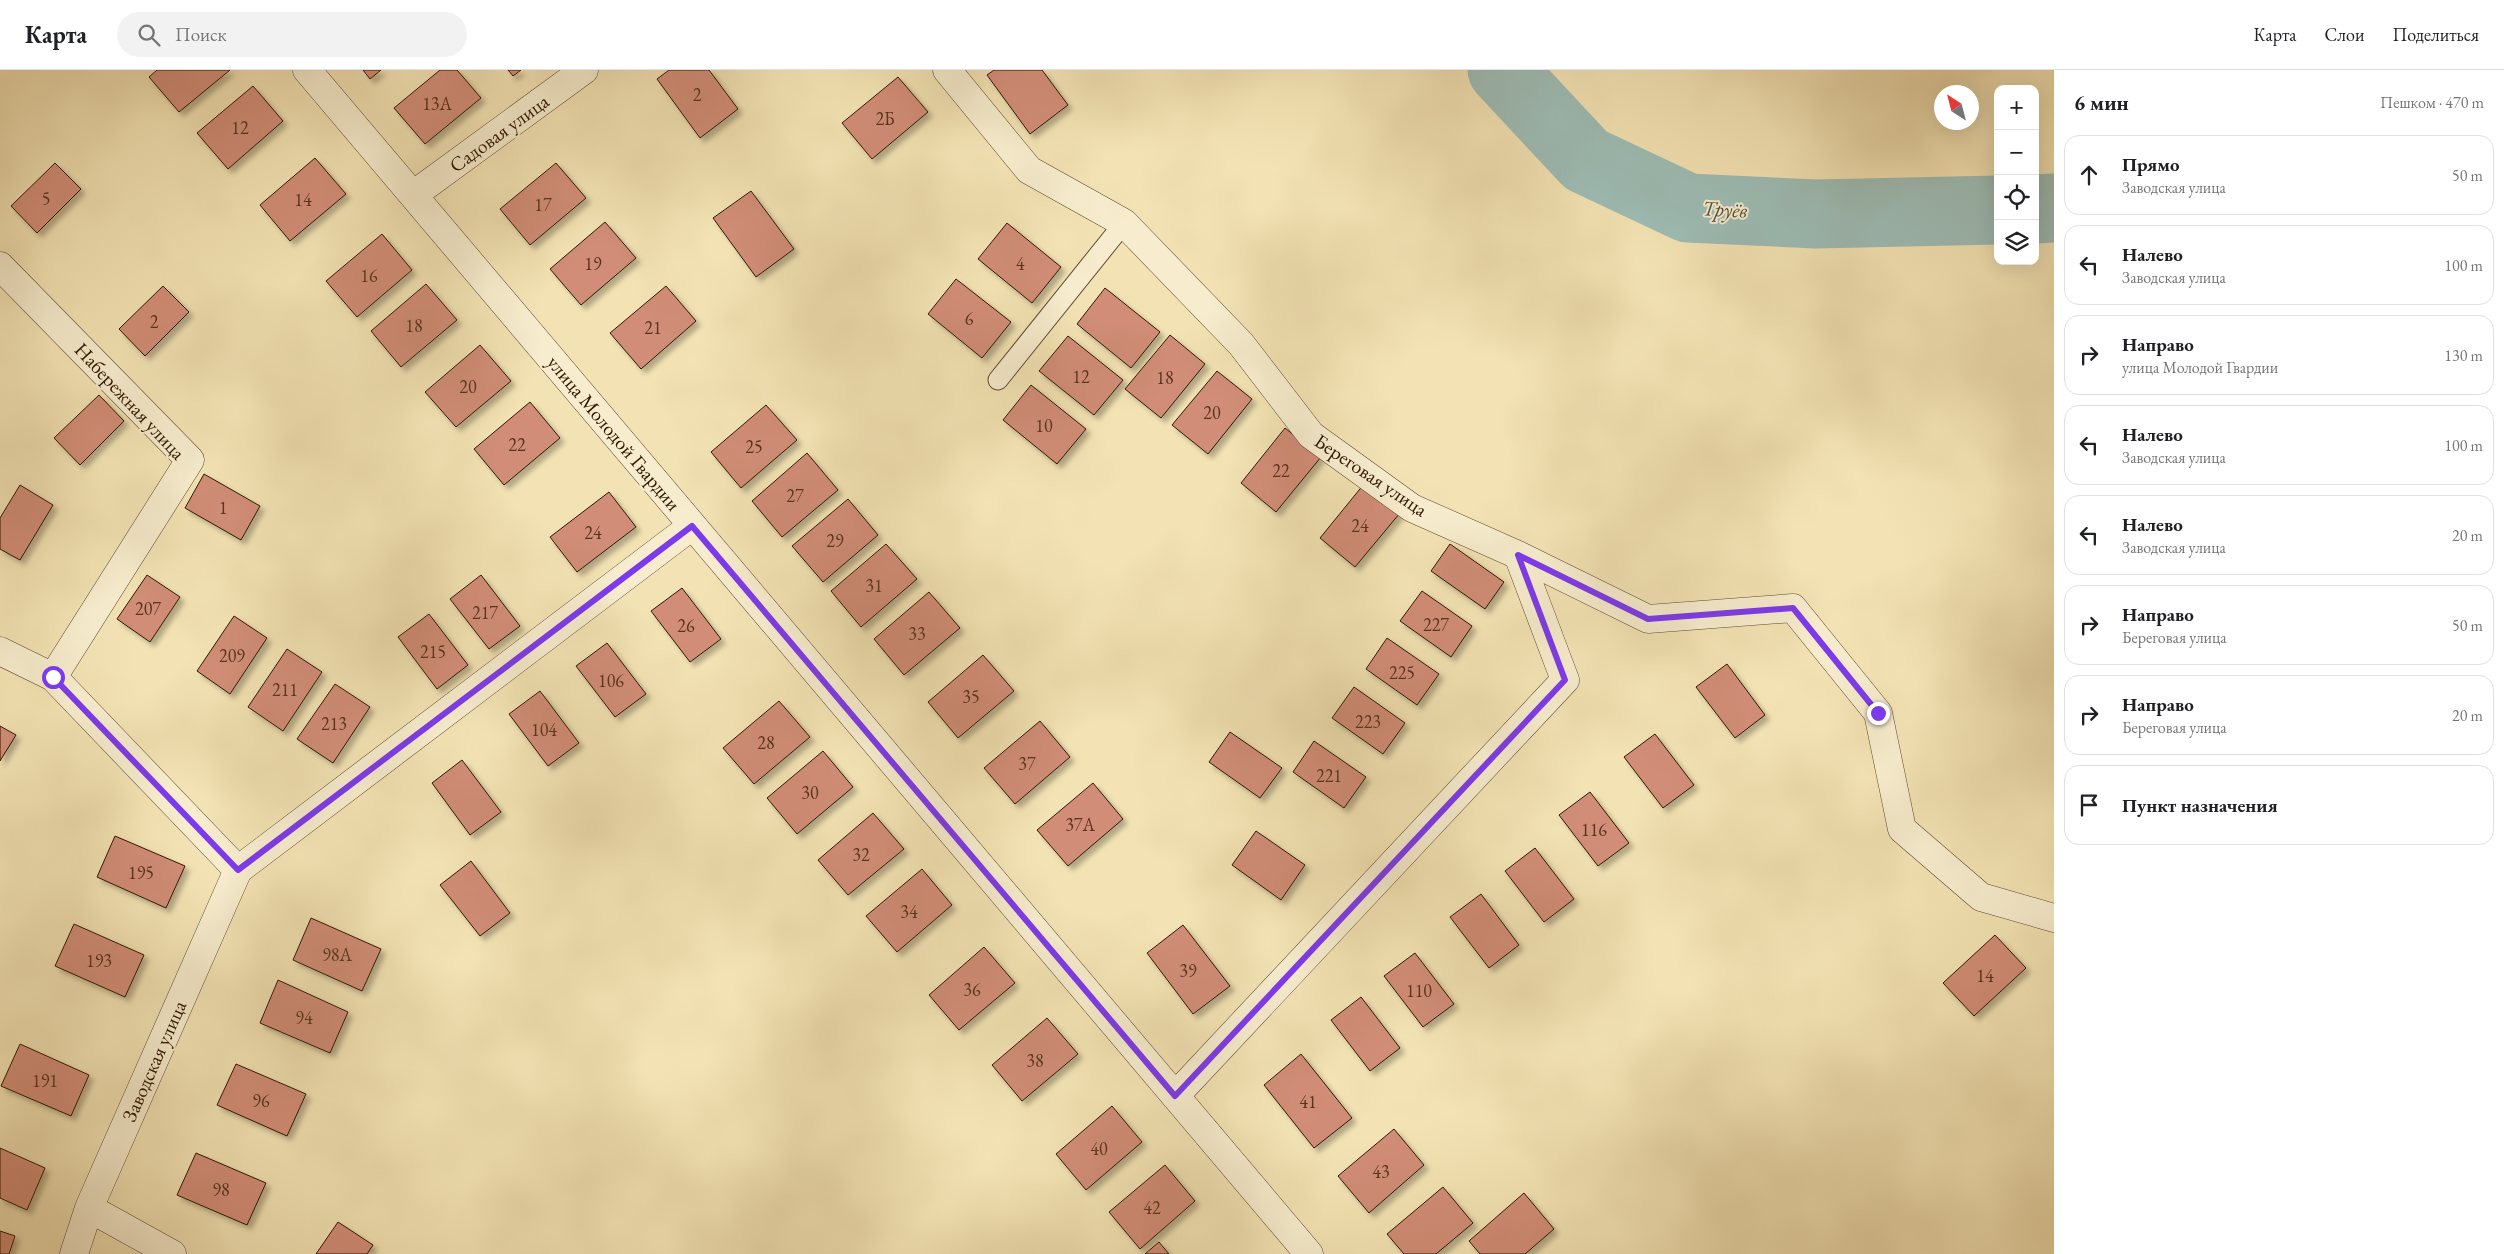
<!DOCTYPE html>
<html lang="ru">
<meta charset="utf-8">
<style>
:root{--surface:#fff;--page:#f2f2f2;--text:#202124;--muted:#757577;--line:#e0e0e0}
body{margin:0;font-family:"EB Garamond",serif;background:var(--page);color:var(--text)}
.controls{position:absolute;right:15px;top:15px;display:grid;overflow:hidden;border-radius:10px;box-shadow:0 5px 20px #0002}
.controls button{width:45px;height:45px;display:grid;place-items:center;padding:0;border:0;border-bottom:1px solid var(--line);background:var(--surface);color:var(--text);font:25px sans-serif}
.compass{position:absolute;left:1934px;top:15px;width:45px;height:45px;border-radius:50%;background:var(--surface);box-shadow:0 5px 20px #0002;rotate:324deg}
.stop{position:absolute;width:15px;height:15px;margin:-11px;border:4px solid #7c3aed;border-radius:50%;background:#fff}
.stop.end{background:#7c3aed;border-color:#fff;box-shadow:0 1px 5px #0008}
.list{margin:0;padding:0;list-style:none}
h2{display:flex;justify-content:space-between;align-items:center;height:65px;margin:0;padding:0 20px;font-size:21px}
h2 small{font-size:16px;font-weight:400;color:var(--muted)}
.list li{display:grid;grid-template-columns:32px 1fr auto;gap:15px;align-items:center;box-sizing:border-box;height:80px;margin:0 10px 10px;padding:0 10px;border:1px solid var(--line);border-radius:15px}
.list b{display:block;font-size:19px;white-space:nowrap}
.list p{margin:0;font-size:16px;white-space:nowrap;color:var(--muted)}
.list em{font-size:16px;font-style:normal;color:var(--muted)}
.icon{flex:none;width:28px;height:28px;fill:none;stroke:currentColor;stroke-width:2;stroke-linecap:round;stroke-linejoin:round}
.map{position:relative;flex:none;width:2054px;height:1184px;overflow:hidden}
header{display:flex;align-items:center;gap:30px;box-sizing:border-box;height:70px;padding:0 25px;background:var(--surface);border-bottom:1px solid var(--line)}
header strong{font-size:24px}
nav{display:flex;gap:28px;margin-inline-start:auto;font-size:18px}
.search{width:350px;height:45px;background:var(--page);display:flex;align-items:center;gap:12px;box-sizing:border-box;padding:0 18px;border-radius:28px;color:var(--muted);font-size:19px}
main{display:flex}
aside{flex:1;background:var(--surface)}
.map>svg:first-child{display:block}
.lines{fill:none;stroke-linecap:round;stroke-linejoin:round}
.river{stroke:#9ebdb6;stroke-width:69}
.building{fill:#d18d77;stroke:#2f1700;filter:url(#shadow)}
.service-casing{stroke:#604a2d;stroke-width:21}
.minor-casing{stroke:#604a2d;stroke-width:29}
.service{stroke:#f7edce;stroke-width:19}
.minor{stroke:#f7edce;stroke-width:28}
.route{stroke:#7c3aed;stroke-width:6}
.labels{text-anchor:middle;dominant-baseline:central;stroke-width:4;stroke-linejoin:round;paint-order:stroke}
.number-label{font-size:18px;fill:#58341e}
.street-label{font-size:20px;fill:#2f1700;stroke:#f7edce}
.water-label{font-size:21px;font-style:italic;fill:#565140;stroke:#f7edce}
</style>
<header>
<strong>Карта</strong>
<div class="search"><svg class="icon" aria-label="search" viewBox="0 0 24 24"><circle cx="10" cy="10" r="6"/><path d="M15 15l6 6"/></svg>Поиск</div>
<nav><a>Карта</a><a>Слои</a><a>Поделиться</a></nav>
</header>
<main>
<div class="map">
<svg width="2054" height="1184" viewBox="0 0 2054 1184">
<defs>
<filter id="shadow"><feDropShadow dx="4.5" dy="4.5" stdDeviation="2.5" flood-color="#0004"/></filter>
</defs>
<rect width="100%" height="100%" fill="#f3e3b4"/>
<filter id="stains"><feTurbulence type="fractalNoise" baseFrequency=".004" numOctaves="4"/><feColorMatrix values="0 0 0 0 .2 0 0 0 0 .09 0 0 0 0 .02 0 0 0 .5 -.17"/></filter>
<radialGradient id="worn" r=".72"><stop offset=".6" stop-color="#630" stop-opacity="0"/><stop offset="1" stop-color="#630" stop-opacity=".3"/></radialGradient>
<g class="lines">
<path class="river" d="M1502,0l84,90 102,48 128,6 182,-4
M2035,139l19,-1"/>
</g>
<path class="building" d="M157,0h73l-51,42 -30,-35z
M363,0h18l-11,9z
M440,0h17l24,28 -56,46 -31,-36z
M508,0h13l-8,6z
M669,0h40l29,39 -38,29 -43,-59z
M994,0h48l26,35 -38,29 -43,-59z
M898,7l30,35 -56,47 -30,-36z
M253,16l30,35 -55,48 -31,-36z
M315,88l31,36 -56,47 -30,-36z
M55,93l26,26 -44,44 -26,-27z
M556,93l30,35 -56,47 -30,-36z
M751,121l43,58 -38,28 -43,-59z
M605,152l31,36 -55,47 -31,-36z
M1007,153l54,44 -29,36 -54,-44z
M382,164l30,36 -55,47 -31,-36z
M956,209l55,43 -29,36 -54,-44z
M426,214l31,36 -56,47 -30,-36z
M163,216l26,26 -44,44 -26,-27z
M666,216l30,35 -55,48 -31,-36z
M1105,218l55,44 -29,36 -54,-44z
M1170,265l35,29 -44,54 -36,-29z
M1068,266l55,44 -29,35 -55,-44z
M480,275l31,36 -55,46 -31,-35z
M1217,301l35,28 -44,55 -36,-29z
M1031,315l55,44 -29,35 -54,-44z
M99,325l25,26 -44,44 -26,-27z
M530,332l30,36 -56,47 -30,-36z
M766,335l31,35 -56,48 -30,-36z
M1285,358l36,29 -45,55 -35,-29z
M807,383l31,37 -56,47 -30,-36z
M204,404l56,32 -19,34 -56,-32z
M1364,414l36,29 -45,54 -35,-29z
M20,415l33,20 -33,55 -20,-11v-31z
M609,422l27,35 -59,45 -27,-35z
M848,429l30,36 -55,47 -31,-36z
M886,474l31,35 -56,48 -30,-36z
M1450,474l54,38 -19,27 -54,-38z
M147,505l33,22 -30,45 -33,-23z
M481,505l39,51 -31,23 -39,-50z
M682,518l39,51 -31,23 -39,-51z
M1422,521l50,35 -21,31 -51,-36z
M929,522l31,36 -56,47 -30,-36z
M429,544l39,51 -31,24 -39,-52z
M234,546l33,22 -37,56 -33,-23z
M1387,568l52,36 -22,31 -51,-36z
M607,573l39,51 -31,23 -39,-51z
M287,579l35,23 -39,59 -35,-24z
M983,585l31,36 -56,47 -30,-36z
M1727,594l38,51 -30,23 -39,-51z
M335,614l35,23 -37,56 -36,-24z
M1354,617l51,36 -22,31 -51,-36z
M540,621l39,52 -31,23 -39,-52z
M779,631l31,36 -56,47 -31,-36z
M1040,651l30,36 -55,47 -31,-36z
M0,656l16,9 -16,26z
M1230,662l52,36 -22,30 -51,-36z
M1655,664l39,51 -31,23 -39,-51z
M1314,671l52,36 -22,31 -51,-36z
M823,681l30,36 -56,47 -30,-36z
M462,690l39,52 -31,23 -38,-52z
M1093,713l30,36 -55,47 -31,-36z
M1590,722l39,51 -31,23 -39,-51z
M873,743l31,36 -56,46 -30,-35z
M1256,761l49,34 -24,35 -49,-35z
M115,766l70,30 -19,42 -69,-31z
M1535,778l39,51 -30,23 -39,-51z
M471,791l39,52 -30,23 -40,-51z
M922,799l30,36 -55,47 -31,-36z
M1481,824l38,51 -30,23 -39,-51z
M311,848l70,31 -19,42 -69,-31z
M74,854l70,31 -19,42 -70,-31z
M1183,855l47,61 -37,28 -46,-61z
M1995,865l31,33 -52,48 -31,-33z
M984,877l31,36 -56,47 -30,-35z
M1415,883l39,51 -31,23 -39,-51z
M278,910l70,32 -18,41 -70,-30z
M1361,927l39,51 -30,23 -39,-51z
M1047,948l31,36 -56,47 -30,-36z
M20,974l69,31 -18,41 -70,-30z
M1301,984l51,64 -38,30 -50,-63z
M236,994l70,30 -19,42 -70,-31z
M1112,1036l30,36 -56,48 -30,-36z
M1394,1059l30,36 -55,48 -31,-37z
M0,1078l45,20 -18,42 -27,-12z
M196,1083l70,30 -19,42 -70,-30z
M1165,1095l30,36 -55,48 -31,-37z
M1443,1117l30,36 -37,31h-32l-17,-20z
M1524,1123l30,36 -29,25h-45l-11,-13z
M338,1152l35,23 -6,9h-51z
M0,1161l15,5 -6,18h-9z
M1159,1172l10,12h-24z"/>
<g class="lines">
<defs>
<path id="service" d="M998,310l126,-157"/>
<path id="minor" d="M307,0l1002,1184
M947,0l82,100 95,53 117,121 70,91 101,73 106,47 130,64 145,-11 85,105 24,116 79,68 73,21
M413,125l171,-125
M0,196l190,194 -137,217
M0,581l53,26 185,193
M1175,1026l390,-416 -47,-125
M89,1138l83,46
M74,1184l15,-46 149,-338 454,-344"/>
</defs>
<use href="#service" class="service-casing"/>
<use href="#minor" class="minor-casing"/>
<use href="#service" class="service"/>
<use href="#minor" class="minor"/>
</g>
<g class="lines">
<path class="route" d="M53,607l185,193 454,-344 483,570 390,-416 -47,-125 130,64 145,-11 85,105"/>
</g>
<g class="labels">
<g class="number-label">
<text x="697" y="24">2</text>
<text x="437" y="33">13А</text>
<text x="885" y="48">2Б</text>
<text x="240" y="57">12</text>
<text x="46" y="128">5</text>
<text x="303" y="129">14</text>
<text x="543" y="134">17</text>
<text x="593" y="193">19</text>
<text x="1020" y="193">4</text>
<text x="369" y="205">16</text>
<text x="969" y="248">6</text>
<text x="154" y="251">2</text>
<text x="414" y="255">18</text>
<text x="653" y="257">21</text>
<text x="1081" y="306">12</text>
<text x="1165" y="307">18</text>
<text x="468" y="316">20</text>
<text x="1212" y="342">20</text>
<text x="1044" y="355">10</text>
<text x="517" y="374">22</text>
<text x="754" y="376">25</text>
<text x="1281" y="400">22</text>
<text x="795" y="425">27</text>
<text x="223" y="437">1</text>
<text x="1360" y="455">24</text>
<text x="593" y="462">24</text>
<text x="835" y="470">29</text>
<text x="874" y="515">31</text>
<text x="148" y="538">207</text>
<text x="485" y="542">217</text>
<text x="1436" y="554">227</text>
<text x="686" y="555">26</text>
<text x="917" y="563">33</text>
<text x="433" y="581">215</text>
<text x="232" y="585">209</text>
<text x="1402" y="602">225</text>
<text x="611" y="610">106</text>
<text x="285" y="619">211</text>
<text x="971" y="626">35</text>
<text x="1368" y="651">223</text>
<text x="334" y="653">213</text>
<text x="544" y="659">104</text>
<text x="766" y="672">28</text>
<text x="1027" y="693">37</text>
<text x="1329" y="705">221</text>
<text x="810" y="722">30</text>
<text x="1080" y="754">37А</text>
<text x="1594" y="759">116</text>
<text x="861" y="784">32</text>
<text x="141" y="802">195</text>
<text x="909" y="841">34</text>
<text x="337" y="884">98А</text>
<text x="99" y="890">193</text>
<text x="1188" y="900">39</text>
<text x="1985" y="905">14</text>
<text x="972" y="919">36</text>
<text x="1419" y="920">110</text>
<text x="304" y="947">94</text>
<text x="1035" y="990">38</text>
<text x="45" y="1010">191</text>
<text x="261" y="1030">96</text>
<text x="1308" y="1031">41</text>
<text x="1099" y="1078">40</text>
<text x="1381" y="1101">43</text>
<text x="221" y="1119">98</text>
<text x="1152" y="1137">42</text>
</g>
<g class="street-label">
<text transform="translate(499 63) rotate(-36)">Садовая улица</text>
<text transform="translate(130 331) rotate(47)">Набережная улица</text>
<text transform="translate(614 363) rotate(50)">улица Молодой Гвардии</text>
<text transform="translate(1371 405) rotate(34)">Береговая улица</text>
<text transform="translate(154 991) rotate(-66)">Заводская улица</text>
</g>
<g class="water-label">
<text transform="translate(1725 139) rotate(3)">Труёв</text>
</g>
</g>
<rect width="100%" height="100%" filter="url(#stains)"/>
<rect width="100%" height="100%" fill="url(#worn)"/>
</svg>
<div class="controls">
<button>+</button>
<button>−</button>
<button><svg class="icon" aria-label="locate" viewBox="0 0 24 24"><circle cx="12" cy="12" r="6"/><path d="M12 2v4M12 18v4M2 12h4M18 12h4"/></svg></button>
<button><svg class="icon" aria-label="layers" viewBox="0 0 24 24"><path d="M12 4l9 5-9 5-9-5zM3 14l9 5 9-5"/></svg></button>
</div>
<svg class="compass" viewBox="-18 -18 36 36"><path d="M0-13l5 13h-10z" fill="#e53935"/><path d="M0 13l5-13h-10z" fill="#757577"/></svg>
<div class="stop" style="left:53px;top:607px"></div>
<div class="stop end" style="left:1878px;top:643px"></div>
</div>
<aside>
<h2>6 мин<small>Пешком · 470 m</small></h2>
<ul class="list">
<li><svg class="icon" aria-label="ahead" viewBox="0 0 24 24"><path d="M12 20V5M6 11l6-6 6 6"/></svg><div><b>Прямо</b><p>Заводская улица</p></div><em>50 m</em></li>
<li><svg class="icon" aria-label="left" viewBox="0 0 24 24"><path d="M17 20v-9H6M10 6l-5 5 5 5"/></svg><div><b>Налево</b><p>Заводская улица</p></div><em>100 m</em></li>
<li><svg class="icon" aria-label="right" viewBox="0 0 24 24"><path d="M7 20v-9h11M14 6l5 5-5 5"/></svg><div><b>Направо</b><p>улица Молодой Гвардии</p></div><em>130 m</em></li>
<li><svg class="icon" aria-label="left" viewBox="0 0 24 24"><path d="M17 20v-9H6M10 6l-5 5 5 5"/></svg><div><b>Налево</b><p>Заводская улица</p></div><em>100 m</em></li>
<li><svg class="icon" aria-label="left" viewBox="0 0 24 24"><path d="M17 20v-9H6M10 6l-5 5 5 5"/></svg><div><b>Налево</b><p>Заводская улица</p></div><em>20 m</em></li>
<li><svg class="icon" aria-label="right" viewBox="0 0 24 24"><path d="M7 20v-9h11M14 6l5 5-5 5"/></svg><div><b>Направо</b><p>Береговая улица</p></div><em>50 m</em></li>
<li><svg class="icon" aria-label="right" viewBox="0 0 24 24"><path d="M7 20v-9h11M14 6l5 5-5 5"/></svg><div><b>Направо</b><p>Береговая улица</p></div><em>20 m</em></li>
<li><svg class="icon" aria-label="arrive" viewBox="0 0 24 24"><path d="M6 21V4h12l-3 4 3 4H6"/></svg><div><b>Пункт назначения</b></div></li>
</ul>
</aside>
</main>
